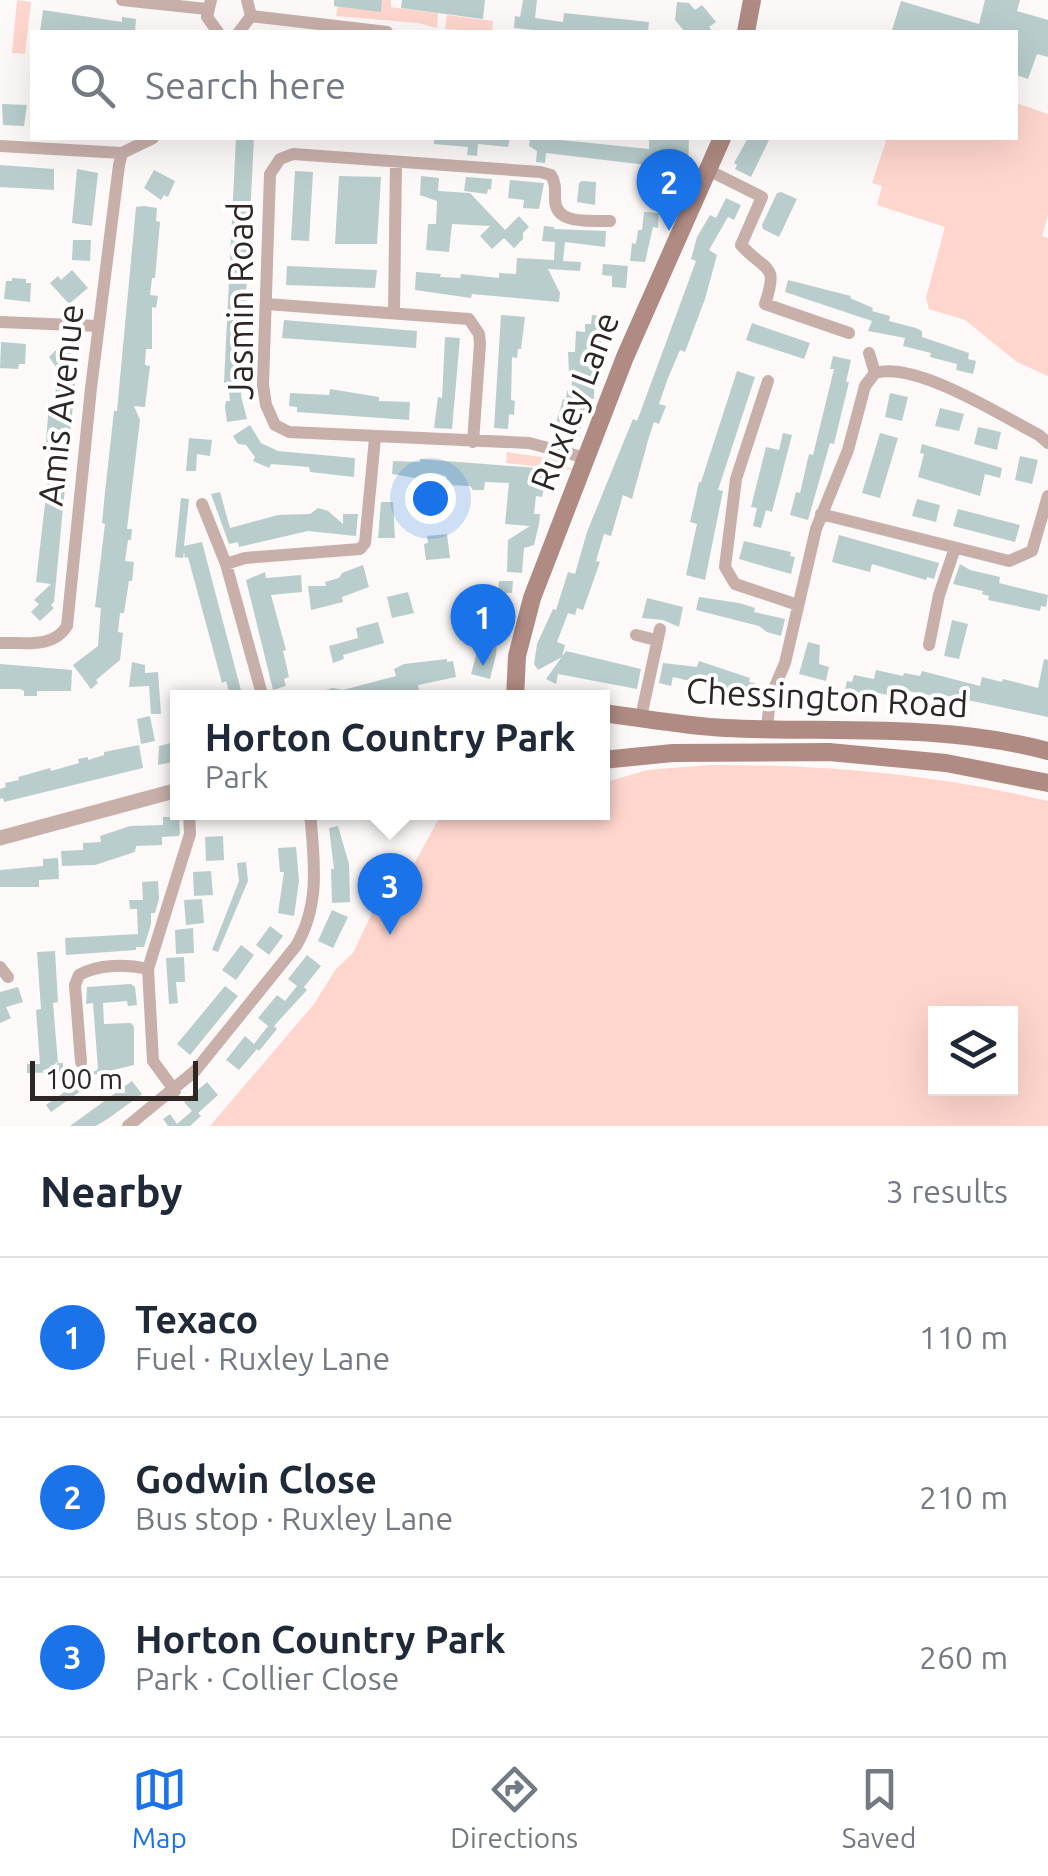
<!DOCTYPE html>
<meta charset="utf-8">
<style>
:root{--surface:#fff;--page:#f2f2f3;--text:#1f2937;--muted:#747a83;--line:#e0e1e3;--accent:#1a73e8}
body{margin:0;font-family:Ubuntu,sans-serif;background:var(--page);color:var(--text)}
.controls{position:absolute;right:30px;bottom:30px;display:grid;overflow:hidden;border-radius:0px;box-shadow:0 10px 40px #0002}
.controls button{width:90px;height:90px;display:grid;place-items:center;padding:0;border:0;border-bottom:2px solid var(--line);background:var(--surface);color:var(--text);font:50px sans-serif}
.scale{position:absolute;left:30px;bottom:25px;width:168px;box-sizing:border-box;padding-left:10px;border:5px solid #2d2625;border-top:0;font-size:28px;line-height:35px;white-space:nowrap;color:#2d2625;-webkit-text-stroke:8px #fff;paint-order:stroke}
.you{position:absolute;left:430px;top:498px;width:35px;height:35px;margin:-25px;border:8px solid #fff;border-radius:50%;background:#1a73e8;box-shadow:0 0 0 15px #1a73e833}
.badge{display:grid;place-items:center;width:65px;height:65px;border-radius:50%;background:var(--accent);color:#fff;font-size:32px;font-weight:700}
.pin{position:absolute;translate:-50% -82px;filter:drop-shadow(0 2px 5px #0008)}
.pin::after{content:'';position:absolute;top:52px;width:35px;height:30px;background:inherit;clip-path:polygon(0 0,100% 0,50% 100%)}
.popup{position:absolute;left:170px;top:690px;width:440px;height:130px;box-sizing:border-box;display:grid;place-content:center;border-radius:0px;background:var(--surface);filter:drop-shadow(0 2px 8px #0005);font-size:32px;white-space:nowrap;color:var(--muted)}
.popup b{font-size:38px;color:var(--text)}
.popup::after{content:'';position:absolute;left:50%;top:100%;margin-left:-20px;border:20px solid transparent;border-top-color:var(--surface)}
.list{margin:0;padding:0;list-style:none}
h2{display:flex;justify-content:space-between;align-items:center;height:130px;margin:0;padding:0 40px;font-size:42px}
h2 small{font-size:32px;font-weight:400;color:var(--muted)}
.list li{display:grid;grid-template-columns:65px 1fr auto;gap:30px;align-items:center;box-sizing:border-box;height:160px;padding:0 40px;border-top:2px solid var(--line)}
.list b{display:block;font-size:38px;white-space:nowrap}
.list p{margin:0;font-size:32px;white-space:nowrap;color:var(--muted)}
.list em{font-size:32px;font-style:normal;color:var(--muted)}
.icon{flex:none;width:55px;height:55px;fill:none;stroke:currentColor;stroke-width:2;stroke-linecap:round;stroke-linejoin:round}
.map{position:relative;flex:none;width:1048px;height:1126px;overflow:hidden}
.search{position:absolute;background:var(--surface);box-shadow:0 10px 40px #0002;left:30px;right:30px;top:30px;height:110px;display:flex;align-items:center;gap:25px;box-sizing:border-box;padding:0 35px;border-radius:0px;color:var(--muted);font-size:38px}
.sheet{height:610px;background:var(--surface)}
nav{display:flex;justify-content:space-around;align-items:center;box-sizing:border-box;height:140px;border-top:2px solid var(--line);background:var(--surface);font-size:28px;color:var(--muted)}
nav a{display:grid;justify-items:center;gap:5px}
nav .on{color:var(--accent)}
.map>svg:first-child{display:block}
.green{fill:#fed6ce;fill-rule:evenodd}
.building{fill:#b9cdcd}
.lines{fill:none;stroke-linecap:round;stroke-linejoin:round}
.minor{stroke:#c8afaa;stroke-width:12}
.tertiary{stroke:#c8afaa;stroke-width:15}
.secondary{stroke:#af8b83;stroke-width:18}
.labels{text-anchor:middle;dominant-baseline:central;stroke-width:8;stroke-linejoin:round;paint-order:stroke}
.street-label{font-size:35px;fill:#2d2625;stroke:#fff}
</style>
<div class="map">
<svg width="1048" height="1126" viewBox="0 0 1048 1126">
<rect width="100%" height="100%" fill="#fcf9f8"/>
<path class="green" d="M17,0l14,2 -6,52 -13,-1z
M382,0h9v7l47,6 -1,15 -19,-5 -82,-7 2,-10 42,5z
M447,15l46,6 -1,11 -47,-3z
M1016,103l32,11v102l-6,20 6,2v138l-31,-14 -52,-42 -36,-11 -3,-11 19,-71 -68,-22 5,-19 -10,-3 15,-45h129z
M507,452l48,7 18,11 -67,-7z
M710,765c119,0 222,9 338,36v325h-838l104,-122 22,-35 17,-16 21,-44 36,-38 32,-58 160,-1 1,-29 44,-13zM936,1014h74v74h-74z"/>
<path class="building" d="M334,0h48l-1,12 -47,-6z
M402,0h83l-2,19 -82,-11z
M523,0h14l-2,18 28,4 1,-9 85,9 -1,10h-96l-38,-4 1,-12 5,1z
M985,0h35l-3,11 31,9v37l-11,-3 -9,25 -12,-4v-43l-124,-2 9,-29 78,23z
M677,2l12,1 6,7 7,-5 14,17 -7,5 4,5h-28l-10,-12z
M43,10l79,12v-5l14,2 -1,13h-95z
M2,104l25,1 -3,21 -21,-1z
M236,138h18l-13,258 6,23 -20,3 -2,-15 1,-6h4l-2,-18h-4z
M434,138h76l-2,9 -30,-3 -1,12 -10,-1 1,-8 -34,-3z
M530,138h31v2l88,9v-11h40l-1,32 -142,-17 -1,10 -9,-1 1,-11 -8,-5z
M748,138h22l-19,39 -16,-8 2,-4 -3,-2z
M0,165l54,4v21l-54,-3z
M77,169l21,4 -6,53 -20,-3z
M154,170l21,11 -7,16 -4,-2 -3,5 -17,-12z
M295,171l18,1 -4,69 -18,-1z
M339,176l42,1 -4,67h-42z
M421,176l18,2 -1,13 32,2 35,37 14,-14 10,11 -6,6v6l-9,9 -10,-10 -12,11 -12,-13 10,-10 -38,-2 -3,28 -23,-2 2,-26h8l1,-23 -17,-6z
M466,177l26,2 -1,11 -3,-1 -1,5 -23,-3z
M510,180l34,3 -5,26 -16,-1 1,-8 -16,-2z
M582,181l14,1 -1,23 -18,-3 2,-19z
M781,192l16,7 -18,38 -16,-8 -1,-4 15,-32z
M726,198l15,7 -7,15 -6,-3 -19,33 8,5 -12,44 -20,53 -5,-2 -12,28 -9,26 7,2 -7,18 -5,-2 -5,15 -17,62 -9,-4 -12,41 -7,-2 -8,27 4,1 -17,48 -6,-2 -2,7 -7,-2 -11,29 8,3 -3,12 -24,13 -4,-6 3,-20 16,-35 3,1 12,-38 7,2 12,-42 28,-69 18,-44 4,2 6,-16 53,-144 -5,-2 6,-22 13,-22 6,3z
M144,206l13,2 -1,13 4,1 -5,56h-3l-2,17 8,1 -2,12 -4,-1v42h-6l-1,16 5,1 -5,41 -11,-1 6,14 -13,109h5l-1,11h-3l-3,21 9,1 -2,19h-3l-5,32h-4l-2,19 5,1 -3,27 -24,20 2,3 -7,6 -18,-24 25,-19 3,-38 -6,-1 10,-83 -3,-1 3,-31 9,-81h3l19,-204z
M644,212l15,1 -1,15 -5,-1 -8,35 -15,-1 2,-18 4,1 2,-14h4z
M544,226l10,1v2l52,2 -1,16 -40,-5 -2,19 18,1 -1,9 -32,-2 12,24 -1,9 -87,-8 -1,4 -56,-8 1,-18 25,2 -1,3 20,1 1,-4 38,4v-5l17,1 1,-16 37,2 1,-18 -13,-1z
M73,240h18l-1,21 -18,-1z
M603,264l25,2 -2,22 -14,-1v-11l-10,-1z
M287,266l90,4 -2,18 -89,-3z
M72,270l16,18 -19,16 -19,-21 8,-7 3,4z
M12,278l14,1v4h5l-1,19 -26,-3 2,-18h6z
M788,280l63,16 -1,2 23,10 -1,3 18,5 -1,5 27,7 6,3v6l47,16 -1,6 8,2 -3,13 -17,-4 1,-6 -27,-7 1,-4 -28,-7 2,-8 -37,-7 4,-10 -87,-29z
M501,315l24,2 -4,32h-3l-1,9 -5,-1 -1,43 4,1 -1,14 -5,-1 -1,15 -14,-1z
M592,315l14,1 -1,18h-3l-3,48h-5v17l-7,-1 -8,38 -26,-2 10,-35 3,1 1,-9 4,1 2,-19h-4l-1,-21h7l1,-21 9,1v-8h6z
M284,320l133,11 -1,17 -134,-10z
M752,323l58,20 -6,16 -58,-19z
M445,337l15,1 -8,91 -18,-1 4,-31 4,1z
M1,342l25,2 -1,20h-6l-1,5 -18,-1z
M64,342l13,20 -23,240 -3,3 3,3 -14,13 -9,-9 8,-8 -5,-4 17,-16 -15,-2 16,-139 -6,-1 3,-39h5l4,-33 -9,-13z
M833,356l18,4 -5,22h3l-15,62 -4,-1 -22,77 -18,-5 6,-23 4,1 9,-39 4,1 21,-86h-4z
M737,371l18,6 -37,113 5,1 -18,89 -19,-5 11,-51 -7,-2 9,-40h2z
M330,389l49,8v4l31,1 -1,18 -112,-8v-5l-8,-1 1,-13 39,2z
M890,393l18,4 -6,24 -17,-4z
M940,408l24,6 -5,17 -24,-5z
M250,425l11,18 17,8 77,7 -1,19 -44,-5 -1,-5 -38,-3 -2,4 -16,-7 2,-4 -9,-12 -8,-1 -5,-8z
M978,427l23,5 -4,18 -23,-6z
M783,433l9,2 -20,77 -6,-2 -5,18 -8,-2 4,-18 -6,-1 15,-60 13,3z
M880,433l18,5 -18,60 -18,-5z
M189,438l23,2 -2,16 -13,-2 -1,17h-10z
M922,444l80,24 -2,10 -15,-4 -5,22 -62,-19 6,-23 -4,-1z
M1020,456l18,4 -6,24 -17,-4z
M420,459l129,10 -7,28 -6,-1 -2,18h6l-1,10 -5,21 -10,3 -2,25 -15,-1 1,-32 22,-14 -25,-2 4,-41 -24,-1 -1,8h-11l-3,-4 -22,-1 -2,-9 -18,-1 -1,5 -35,-6 1,-13 27,1z
M220,492l10,36 48,-13 32,-1 8,-6 10,3 15,13v-10h15l-2,22 -48,-5 -69,16 -1,-5 -9,2 -18,-50z
M181,498l8,1 -5,47 18,-4 41,156h-12l-5,-17 -4,2 -34,-126 -3,1 -1,-6 -1,6 -8,-1z
M917,499l23,6 -4,17 -24,-6z
M381,502h12l2,36h-17z
M958,509l62,16 -5,17 -62,-16z
M447,534l3,24 -24,2 -2,-16 4,-1 -1,-7z
M839,535l100,28 -5,16 -7,-2 -1,3 -54,-16 -2,8 -38,-10z
M744,541l47,11 -1,4 5,1 -4,17 -52,-15z
M960,564l10,6 30,7 -1,6 49,12 -2,12 -5,-1 -1,5 -52,-11 1,-4 -7,-2 1,-3 -30,-7z
M363,565l6,22 -27,10 1,5 -32,8 -3,-24h18l-1,-4 14,-4 3,-5z
M265,572l1,6 35,-3 1,17 -31,3 15,55 -3,1 6,26 -5,2 2,7 -13,4 -27,-110z
M499,581h14l-1,12h-6l-3,31 -5,-1 -2,32 -6,24 -19,-5 8,-29h-13l1,-14 22,1 2,-19h-7l1,-11h12z
M408,592l6,21 -22,5 -5,-21z
M699,597l40,6 16,5 -1,4 31,7 -4,17 -14,-4 -8,-6 -63,-16z
M647,598l36,9 -4,20 -16,-7 -21,-2z
M952,620l16,4 -9,35 -15,-3z
M378,622l6,21 -41,12 1,4 -11,4 -4,-17 29,-8 -2,-10z
M808,642l12,3 -1,19 10,3 -3,14 -27,-7z
M566,651l75,18 -4,20 -79,-15 -2,10 -10,-5z
M447,659v3l6,-1 3,16 -38,8 1,5 -28,8h-82l-1,-3 25,-7 10,2 53,-14 -2,-7 10,-5z
M1044,659l4,1v57l-109,-23v3l-31,-6 -1,5 -19,-4 -1,3 -21,-5 -2,9 -20,-5 3,-13 5,1 2,-7 20,4 2,-9 27,6 1,-3 16,3 2,-5 58,15 2,-9 20,5 1,-3 35,9z
M699,661l51,17 -1,4 6,1 -2,13 -80,-19 -2,9 -12,-3 4,-20 34,4z
M132,662l13,3v8l13,-1 3,42h-10l-2,-28 -20,1z
M0,664l72,6 -1,21h-34v5h-13v-5l-4,-2h-20z
M150,716l5,25 -14,3 -4,-25z
M178,741v20l-20,4 1,-19z
M139,745l4,23 -139,34 -1,-4 -3,1v-10l6,-2 -1,-4 14,-3 -1,-3 32,-9 1,3 28,-8 -1,-4 10,-2v3l16,-5v-3z
M163,817h16l1,16 -1,3 -17,1v8l-26,1 -1,6 -40,13 -33,1 -1,-15 22,-1v-7l18,-1 -1,-6 30,-10 33,-1z
M338,826l11,38 1,38 -18,1 -1,-34h3l-5,-41z
M223,836l1,24 -18,1 -1,-24z
M296,847l3,34 -5,35 -16,-3 6,-41h-4l-2,-24z
M58,858l1,21 -20,1v7h-39v-17l43,-4v-7z
M246,862l2,19 -30,71 -6,-2 27,-69 -2,-18z
M211,871l2,24 -19,1 -1,-24z
M158,881l1,18 -4,14h-4v11l-7,23h-8v3l-70,5 -1,-17 73,-4 -1,-25h-7l-1,-9h14l-1,-18z
M202,899l2,24 -18,2 -2,-25z
M332,910l16,7 -15,31 -15,-7z
M270,926l13,10 -14,19 -13,-10z
M193,928l1,25 -18,1 -1,-24z
M241,945l13,10 -18,25 -14,-10z
M55,951l3,51 -5,1 5,60h5v9l-36,1v-9h13l-4,-54 5,-1 -4,-57z
M307,955l14,11 -17,21 3,3 -33,36 3,3 -18,22 -2,-2 -18,21 -13,-10 19,-24 9,8 14,-18 -10,-8 19,-23 8,6 12,-15 -9,-7z
M184,957l1,25h-9l2,21 -9,1 -3,-46z
M131,984l4,3 2,18 -9,1 -1,-5 -24,2 1,21 27,-1 3,4v38l-46,11 10,-7 -5,-66 -7,1 1,-17z
M225,986l13,10 -48,59 -13,-11z
M18,987l5,15 -17,5 5,11 -11,5v-31z
M83,1079l5,7 -37,26 -5,-7z
M132,1081l10,13 -33,24 -13,8h-26z
M207,1082l11,13 -20,18 3,3 -11,10h-22l-5,-7 7,-5 7,10 15,-13 -8,-9z"/>
<g class="lines">
<path class="minor" d="M122,0l85,9
M211,0l-4,17 11,15
M251,16l136,16
M239,32l12,-16 -4,-16
M0,146l122,7
M708,170l54,27 -21,48c25,28 38,17 24,59l84,29
M266,304l203,15 10,15 1,10 -7,98
M394,311l2,-149
M0,322l99,4
M869,353l6,20
M875,373c41,-12 125,42 164,62l9,8
M768,381l-32,98 -11,88 10,17 63,21
M586,458l-57,-15 -240,-11 -14,-7 -9,-20 -3,-20 7,-211 10,-15 13,-5 247,18 11,3c5,9 4,14 4,24 0,27 36,21 55,22
M202,504l24,60 37,134
M821,514l188,47 23,-10 16,-55
M226,564l19,-6 115,-9 5,-6 10,-105
M636,635l20,5
M0,643c24,-1 53,6 67,-17l24,-238 28,-223 3,-12 31,-15
M929,645l10,-50 16,-47
M641,717l19,-88
M767,728l3,-30 15,-35 31,-134 32,-79 17,-64 10,-13
M0,967l8,10
M81,1062l-6,-77 4,-10c19,-11 48,-11 69,-6
M175,1091l-22,-30 -5,-92 42,-135 -1,-22
M128,1126l67,-55 101,-125c25,-42 18,-87 14,-134"/>
<path class="tertiary" d="M0,838l178,-48"/>
<path class="secondary" d="M746,32l6,-32
M515,698l2,-42 15,-58 93,-241 97,-219
M602,713c41,5 82,13 123,15 109,5 217,-5 323,23
M602,760l71,-7 156,-1 117,11 102,20"/>
</g>
<g class="labels">
<g class="street-label">
<text transform="translate(240 301) rotate(-90)">Jasmin Road</text>
<text transform="translate(574 401) rotate(-69)">Ruxley Lane</text>
<text transform="translate(60 405) rotate(-84)">Amis Avenue</text>
<text transform="translate(827 697) rotate(3)">Chessington Road</text>
</g>
</g>
</svg>
<div class="controls">
<button><svg class="icon" aria-label="layers" viewBox="0 0 24 24"><path d="M12 4l9 5-9 5-9-5zM3 14l9 5 9-5"/></svg></button>
</div>
<div class="scale">100 m</div>
<div class="you"></div>
<div class="pin badge" style="left:483px;top:666px">1</div>
<div class="pin badge" style="left:669px;top:231px">2</div>
<div class="pin badge" style="left:390px;top:935px">3</div>
<div class="popup"><b>Horton Country Park</b>Park</div>
<div class="search"><svg class="icon" aria-label="search" viewBox="0 0 24 24"><circle cx="10" cy="10" r="6"/><path d="M15 15l6 6"/></svg>Search here</div>
</div>
<section class="sheet">
<h2>Nearby<small>3 results</small></h2>
<ul class="list">
<li><span class="badge">1</span><div><b>Texaco</b><p>Fuel · Ruxley Lane</p></div><em>110 m</em></li>
<li><span class="badge">2</span><div><b>Godwin Close</b><p>Bus stop · Ruxley Lane</p></div><em>210 m</em></li>
<li><span class="badge">3</span><div><b>Horton Country Park</b><p>Park · Collier Close</p></div><em>260 m</em></li>
</ul>
</section>
<nav>
<a class="on"><svg class="icon" aria-label="map" viewBox="0 0 24 24"><path d="M3 6l6-2 6 2 6-2v14l-6 2-6-2-6 2zM9 4v14M15 6v14"/></svg>Map</a>
<a><svg class="icon" aria-label="directions" viewBox="0 0 24 24"><path d="M12 3l9 9-9 9-9-9zM9 14v-3h6M13 9l2 2-2 2"/></svg>Directions</a>
<a><svg class="icon" aria-label="saved" viewBox="0 0 24 24"><path d="M7 4h10v16l-5-4-5 4z"/></svg>Saved</a>
</nav>
